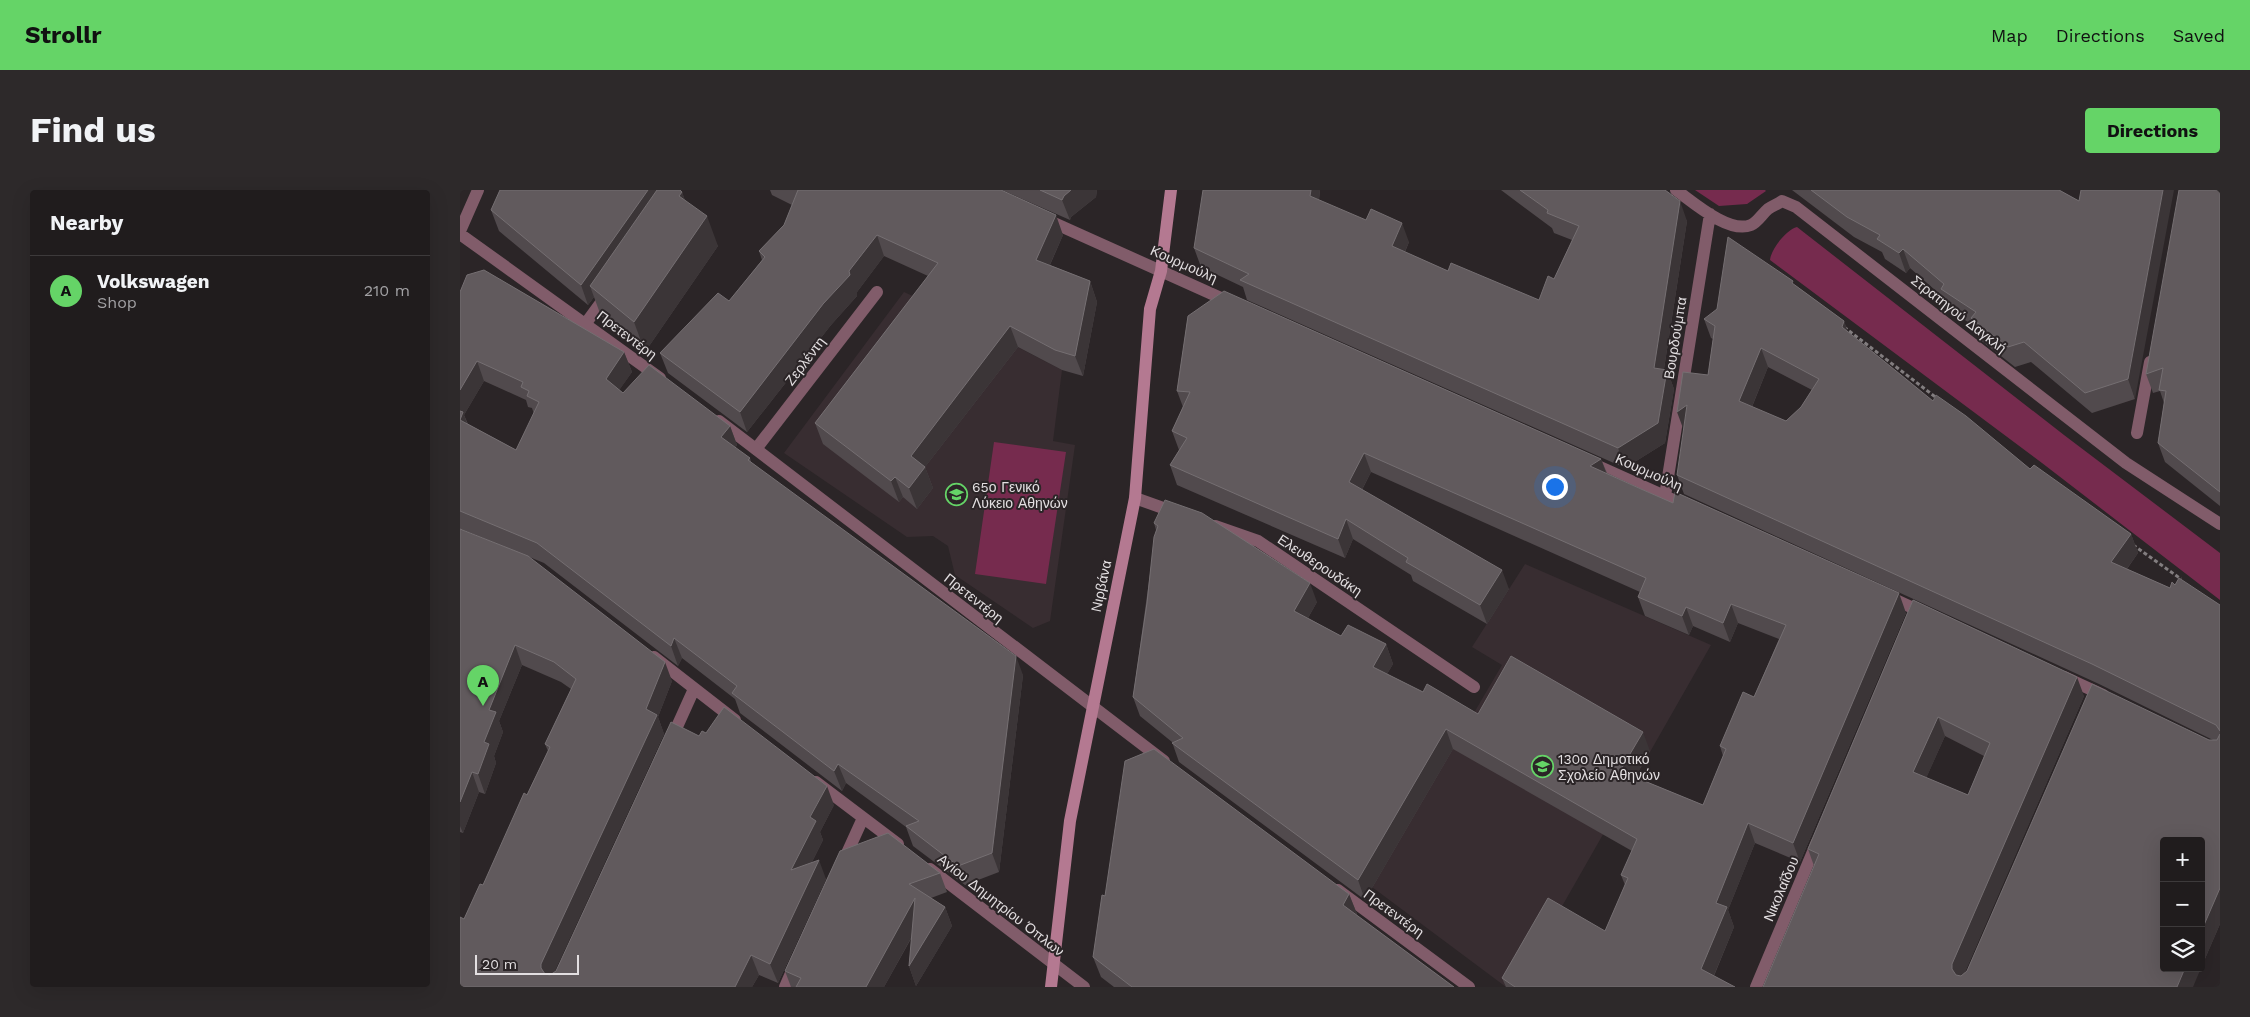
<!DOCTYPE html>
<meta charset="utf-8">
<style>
:root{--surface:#201c1d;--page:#2d292a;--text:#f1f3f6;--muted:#a2a1a4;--line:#3d3a3b;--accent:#65d467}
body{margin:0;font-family:"Work Sans",sans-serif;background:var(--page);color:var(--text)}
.controls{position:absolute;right:15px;bottom:15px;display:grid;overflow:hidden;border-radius:5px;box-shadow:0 5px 20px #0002}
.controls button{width:45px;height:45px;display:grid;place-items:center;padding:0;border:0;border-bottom:1px solid var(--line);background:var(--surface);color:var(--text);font:25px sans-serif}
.scale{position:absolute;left:15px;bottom:12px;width:104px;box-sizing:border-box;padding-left:5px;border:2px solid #e3dfe1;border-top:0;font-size:14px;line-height:18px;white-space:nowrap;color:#e3dfe1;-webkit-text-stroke:4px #2b2527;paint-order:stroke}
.you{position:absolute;left:1094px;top:296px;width:18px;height:18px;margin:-12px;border:4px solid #fff;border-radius:50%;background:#1a73e8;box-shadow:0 0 0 8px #1a73e833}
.badge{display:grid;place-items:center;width:32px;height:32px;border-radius:50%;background:var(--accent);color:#111;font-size:16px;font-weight:700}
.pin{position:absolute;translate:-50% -41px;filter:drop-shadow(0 1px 2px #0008)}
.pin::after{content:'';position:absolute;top:26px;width:18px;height:15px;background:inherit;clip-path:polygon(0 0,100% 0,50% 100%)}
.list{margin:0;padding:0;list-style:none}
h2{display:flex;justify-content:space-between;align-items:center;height:65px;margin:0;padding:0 20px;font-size:21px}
h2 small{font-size:16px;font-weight:400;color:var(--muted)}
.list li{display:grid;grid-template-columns:32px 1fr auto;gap:15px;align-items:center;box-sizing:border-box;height:70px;padding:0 20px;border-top:1px solid var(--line)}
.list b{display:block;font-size:19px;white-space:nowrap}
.list p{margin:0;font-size:16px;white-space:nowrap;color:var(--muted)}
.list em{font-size:16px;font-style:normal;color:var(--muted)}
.icon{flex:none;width:28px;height:28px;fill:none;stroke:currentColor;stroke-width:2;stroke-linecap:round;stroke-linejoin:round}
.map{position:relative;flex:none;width:1760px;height:797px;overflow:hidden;border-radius:5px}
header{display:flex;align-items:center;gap:30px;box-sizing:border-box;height:70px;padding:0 25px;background:var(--accent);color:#111}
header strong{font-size:24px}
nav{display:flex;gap:28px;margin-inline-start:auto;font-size:18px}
.intro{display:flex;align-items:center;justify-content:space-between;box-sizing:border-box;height:120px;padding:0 30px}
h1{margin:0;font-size:35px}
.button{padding:12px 22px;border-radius:5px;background:var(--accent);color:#111;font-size:18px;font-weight:700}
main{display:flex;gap:30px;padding:0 30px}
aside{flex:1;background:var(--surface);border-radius:5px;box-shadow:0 5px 20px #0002}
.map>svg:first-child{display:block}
.built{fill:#382d31}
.green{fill:#762b4e}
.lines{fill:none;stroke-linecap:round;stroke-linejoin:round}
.path{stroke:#827d7f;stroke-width:3;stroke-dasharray:4 2.5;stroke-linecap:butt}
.lane{stroke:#815c6a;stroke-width:12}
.street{stroke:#815c6a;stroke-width:12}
.secondary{stroke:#b47991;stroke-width:12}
.wall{fill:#514a4d;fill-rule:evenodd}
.shaded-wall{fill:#3b3537}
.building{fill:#615a5d;stroke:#756f72;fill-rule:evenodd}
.labels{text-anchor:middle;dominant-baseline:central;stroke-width:4;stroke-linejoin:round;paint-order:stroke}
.street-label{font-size:14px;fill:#e3dfe1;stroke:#2b2527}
.poi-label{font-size:14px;fill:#e3dfe1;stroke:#2b2527;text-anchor:start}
</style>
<header>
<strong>Strollr</strong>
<nav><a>Map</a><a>Directions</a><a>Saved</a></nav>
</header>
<div class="intro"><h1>Find us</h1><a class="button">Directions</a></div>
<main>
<aside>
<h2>Nearby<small></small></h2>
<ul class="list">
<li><span class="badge">A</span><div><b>Volkswagen</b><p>Shop</p></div><em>210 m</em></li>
</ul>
</aside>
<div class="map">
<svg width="1760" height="797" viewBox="0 0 1760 797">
<rect width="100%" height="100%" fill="#2b2527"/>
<path class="built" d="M444,102l71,33 87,45 -9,71 22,4 -25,176 -17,7 -78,-53 -7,-29 -15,-10 -26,1 -123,-84z
M1065,374l186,81 -195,342h-10l-134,-100 130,-222 -30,-18z"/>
<path class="green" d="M1235,0h70l1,1 -19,13 -28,2z
M1337,37l267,208 156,118v47l-178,-137 -272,-203c1,-11 16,-30 27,-33z
M534,252l72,10 -20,132 -71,-10z"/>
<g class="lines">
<path class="path" d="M1384,137l94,72
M1673,355l48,34"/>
<path class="lane" d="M126,133l22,-30
M296,259l121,-157
M675,308l42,15
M755,336l43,15 216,146"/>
<path class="street" d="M1216,0c18,13 53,44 75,35 7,-3 11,-11 17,-16 4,-3 10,-5 14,-8l14,6 330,256 94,61
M585,29l187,84
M0,41l18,-41
M0,44l200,144
M259,231l445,340
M1677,243l13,-71
M1131,273l98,44
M1205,306l45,-282
M1427,406l39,18
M194,467l81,63
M1604,487l39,18
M211,550l23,-51
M356,592l82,62
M383,672l20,-44
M470,679l154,118
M878,700l131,97
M325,797l10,-23
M1296,797l61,-145"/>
<path class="secondary" d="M591,797l19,-166 65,-323 15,-189 11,-38 10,-81"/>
</g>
<path class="wall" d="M310,0h231l62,45 -13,30 40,16 7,21 -14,74 -21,-6 -44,-23 -93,120 8,21 -16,21 -14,-12 -4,5 -76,-58 -8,-21 113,-147 -44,-20 -27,36v4l-26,29 -84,107 -79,-59 -8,-20 69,-52 33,-41 -3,-9 25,-26 8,-20 -20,-10z
M542,0h95l-1,7 -25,20 -1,3z
M860,0l-1,10 90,42 -4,10 43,19 91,29 15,-21 18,-39 -18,-7 -2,-5 -51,-38h164l22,31 -23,148 3,1 7,19 -9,54 -40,25 -378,-168 -4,-13 -42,-20 -7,-19z
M1332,0h267l20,11 56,198 -43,14 -61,-51 -16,5 -37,-29 -4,-12 -26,-17 -4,-11 -34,-30 -4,5 -21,-14 -3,-7 -28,-15z
M1760,0v316l-55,-44 -7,-19 6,-40 -4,-12 -7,2 -7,-19z
M222,2l3,9 33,45 -73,106 -44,-36 -7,-19 -6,8 -89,-74 -8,-21z
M1335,95l49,36 4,12 85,68 97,68 101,65 7,19 -11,16 43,19 5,-3 45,20v319l-19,44 -438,19 51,-121 -6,-17 105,-249 171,96 -120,278 245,-234h4l-114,-56 -415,-190 -7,-19 31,-100 5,-36 -2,-1 -7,-19zM1308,177l44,23 -11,17 -15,14 -34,-14zM1485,546l39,20 -16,39 -42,-17z
M0,102l164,60 8,20 -13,18 4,3 107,33 7,19 -2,3 15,10 1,4 272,213 -24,197 -34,13 -52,-39 -7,-19 -60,-44 -4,8 -102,-78 -5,-14 -53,-41 -4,8 -134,-103 -83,-34 211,152 -14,36 6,17 -110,238 280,-167 -14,27 3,8 -11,22 14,17 -48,104 -19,-8 -7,12h-292l4,-68 19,-34 65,-134 -3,-7 26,-55 -10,-7 -39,-17 -23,56 4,11 -9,24 2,7 -11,31 -6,-2 -16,41 -3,-1zM24,191l42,19 2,7 4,1 2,6 -18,36 -48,-26 -4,-9z
M728,126l413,143 6,14 299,140 -106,249 -45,-19 -27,67 6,17 -20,49 21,11h-229l-4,-9 103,-47 20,-46 -4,-10 11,-24 -179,-102 -88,151 -186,-138 -7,-20 -32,-26 -7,-19 23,-167 -2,-7 163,79 -9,16 33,18 45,8 7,20 -6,10 36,18 55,22 172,37 -15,26 68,28 20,-49 -3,-10 34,-49 25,-58 -41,-16 -8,19 -37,-16 -4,9 -44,-19 -7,-19 2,-5 -269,-120 -9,18 147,99 -22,35 -74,-43 -2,-6 -58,-36 -8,19 -168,-73 -7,-20 9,-15 -7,-19 11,-24 -6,-16z
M380,661l100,22 7,19 -16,6 14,9 7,19 -36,60 -7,-20 3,-29 -28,50h-93l-6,-16z
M889,704l8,20 -1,1 98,72h-340l-13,-10 -8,-20z"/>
<path class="shaded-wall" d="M188,0h21l-79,96 4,11 -6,8 -7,-20z
M611,0h26l-1,7 -25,20 -1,3 -8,-20 2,-4z
M851,0h9l-3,25 -7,-19z
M1703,0h11l-39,209 -7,-20z
M222,2l11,30 -14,-26z
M1220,11l7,20 -26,167 -7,-20z
M596,25l7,20 -20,45 -7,-20z
M247,26l11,30 -73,106 -11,-30z
M942,33l7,19 -10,23 -7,-19z
M417,45l7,21 -27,36v4l-26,29 -84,107 -7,-20 109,-141z
M1443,59l7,19 -4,5 -7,-20z
M630,91l7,21 -14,74 -8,-20z
M1384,131l7,20 -9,-14z
M550,136l8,21 -93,120 8,21 -16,21 -8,-21 2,-32z
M1301,158l7,19 -22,54 -7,-20z
M164,162l8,20 -19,27 -7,-20z
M17,171l7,20 -20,34 6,17 -10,-9v-33z
M1207,180l7,19 -9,54 -40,25 -7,-20z
M1227,215l-3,26 -7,-19z
M270,236l7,19 -9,12 -7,-20z
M904,263l7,19 -15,29 -7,-19z
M1141,269l7,19 -18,-12z
M435,287l8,20 -4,5 -8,-21z
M886,329l7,20 -8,19 -7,-19z
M1671,344l7,19 -20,28 -7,-19z
M1042,380l7,19 -22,35 -7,-19z
M850,393l7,19 -16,28 -7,-19z
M1439,403l7,20 -106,249 -7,-19z
M1271,414l7,19 -8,19 -7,-19z
M1226,417l7,19 -4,9 -7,-19z
M214,448l8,20 -4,8 -7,-20z
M926,454l7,20 -13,22 -7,-19z
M55,455l7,20 -23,56 4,11 -9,24 2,7 -11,31 -7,-20 11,-64z
M556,466l7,19 -24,197 -7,-19z
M205,472l7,19 -14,36 6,17 -115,250 -8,-16v-4z
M1617,487l7,19 -124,288 -8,-15v-5z
M1478,527l7,19 -25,56 -7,-20z
M986,539l7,20 -88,151 -7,-20z
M1183,542l7,19 -22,39 -8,-19z
M378,574l8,19 -4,8 -8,-20z
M12,582l7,20 -16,41 -3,-7v-24z
M367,596l7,19 -14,27 3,8 -25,50 -7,-20 19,-53z
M1288,633l7,20 -27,67 6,17 -25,60 -8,-18 15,-66z
M359,670l7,19 -48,104 -8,-19z
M1760,698v36l-19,44v-36z
M889,704l8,20 -7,11 -7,-20z
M455,708l7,20 -38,69h-18z
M485,717l7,19 -36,60 -7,-20z
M291,765l8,20 -7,12h-17z
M1725,778h16l-8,19h-16z"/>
<path class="building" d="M40,0h148l-67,95 -90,-75z
M197,0h23l2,2 -3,4 28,20 -73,106 -44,-36z
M338,0h203l55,25 -20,45 54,21 -15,75 -20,-6 -45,-24 -99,130 14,11 -16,21 -14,-11 -4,4 -76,-58 123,-160 -61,-28 -28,36 1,4 -27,29 -83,108 -80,-59 58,-60 11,8 36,-44 -6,-6 25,-26z
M580,0h31l-7,6 -2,4z
M743,0h108l-1,6 56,24 5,-11 31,14 -10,23 56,25 3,-8 88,37 9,-24 6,3 25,-53 -32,-13 1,-3 -28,-20h145l15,11 -26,167 13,2 -9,53 -40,25 -378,-168 9,-6 -55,-26z
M1351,0h248l20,11 2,-11h82l-35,189 -43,14 -61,-51 -16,5 -37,-29 5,-6 -35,-23 3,-5 -41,-35 -4,4 -22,-14 3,-4 -33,-18z
M1719,0h41v302l-62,-49 8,-52 -7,-1 4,-22 -17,6z
M1268,47l65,44 -1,2 52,38 -2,6 91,74 3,-6 30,21 64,53 4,-4 97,69 -20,28 59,26 2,-6 3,3 4,-7 41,27v126l-4,-6 -124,-61 -415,-189 10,-70 -10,7 6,-40 25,3 7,-49 -11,-7 13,-10zM1301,158l58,31 -18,28 -15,14 -47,-20z
M24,80l140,82 -18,27 17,14 26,-28 81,61 -9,11 29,21 -2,2 268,196 -24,197 -34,13 -52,-40 13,-5 -81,-57 -4,7 -102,-78 5,-7 -63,-48 -3,8 -134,-103 -77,-32v-100l3,1 -3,8 56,30 23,-48 -12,-6 2,-5 -8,-4 2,-5 -46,-21 -17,29v-98l7,-17z
M764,101l377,168 -11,7 51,23 32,14 2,-11 224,101 -106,250 -45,-20 -32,80 11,4 -26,62 34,18h-220l-13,-9 46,-80 57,33 23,-53 -7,-3 16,-36 -191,-110 -88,151 -186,-137 11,-5 -50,-41 14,-94 7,-66 4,-11 -4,-3 11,-23 37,13 108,70 -16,28 47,25 7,-11 38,19 -13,23 50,25 4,-8 51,30 33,-58 132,76 -23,39 83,34 23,-56 -6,-3 23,-54 11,5 32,-72 -55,-21 -8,19 -37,-16 -4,9 -44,-19 8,-19 -282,-125 -15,29 153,88 -22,35 -74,-43 2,-4 -62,-39 -8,20 -168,-74 17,-27 -15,-7 18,-39 -13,-1 11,-75z
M0,339l68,27 137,106 -19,47 11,6 -116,249v4l4,6 5,1 6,-4 115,-249 28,14 3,-5 4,2 18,-26 103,79 -17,31 6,4 -25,49 28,-10 -49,104 -19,-9 -16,32h-275v-70l4,2 16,-35 3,1 41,-92 3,2 23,-48 -5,-3 31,-65 -22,-17 -39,-17 -26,65 7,2 -12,30 5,2 -11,30 -6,-2 -12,30z
M1453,410l164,77 -125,287v5l4,6 5,1 6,-5 125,-287 117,56h8l3,-6v154l-19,44v-91h-37v127h21l-8,19h-414l56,-133 -11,-5zM1478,527l52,26 -22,52 -55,-23z
M694,559l195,145 -6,11 111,82h-322l-39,-30 9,-62 3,1 20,-135z
M428,643l52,40 -31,11 36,23 -36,59 6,-68 -49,89h-70l5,-9 -16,-7 55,-120z"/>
<defs>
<symbol id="school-ring" viewBox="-11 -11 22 22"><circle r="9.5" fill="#2b2527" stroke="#65d467" stroke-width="1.5"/><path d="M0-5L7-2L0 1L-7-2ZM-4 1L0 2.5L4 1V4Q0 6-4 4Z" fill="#65d467"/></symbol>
</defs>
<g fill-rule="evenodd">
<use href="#school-ring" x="484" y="292" width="25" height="25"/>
<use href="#school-ring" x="1070" y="564" width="25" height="25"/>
</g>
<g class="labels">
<g class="street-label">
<text transform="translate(724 74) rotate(24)">Κουρμούλη</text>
<text transform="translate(1499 124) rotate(38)">Στρατηγού Δαγκλή</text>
<text transform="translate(167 145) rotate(37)">Πρετεντέρη</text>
<text transform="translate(1215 148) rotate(-81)">Βουρδούμπα</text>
<text transform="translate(345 171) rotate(-53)">Ζερλέντη</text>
<text transform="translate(1189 282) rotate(24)">Κουρμούλη</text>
<text transform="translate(860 375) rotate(34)">Ελευθερουδάκη</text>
<text transform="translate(641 396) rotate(-78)">Νιρβάνα</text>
<text transform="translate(514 408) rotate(38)">Πρετεντέρη</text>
<text transform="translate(1321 699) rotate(-67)">Νικολαΐδου</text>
<text transform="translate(541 715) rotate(38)">Αγίου Δημητρίου Όπλων</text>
<text transform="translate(934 723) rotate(36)">Πρετεντέρη</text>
</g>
<g class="poi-label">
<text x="512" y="297">65ο Γενικό<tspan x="512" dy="16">Λύκειο Αθηνών</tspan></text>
<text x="1098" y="569">130ο Δημοτικό<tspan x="1098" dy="16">Σχολείο Αθηνών</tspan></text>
</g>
</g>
</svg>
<div class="controls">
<button>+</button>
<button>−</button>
<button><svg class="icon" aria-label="layers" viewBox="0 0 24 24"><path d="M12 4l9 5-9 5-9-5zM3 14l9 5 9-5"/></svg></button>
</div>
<div class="scale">20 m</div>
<div class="you"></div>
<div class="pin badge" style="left:23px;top:516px">A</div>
</div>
</main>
